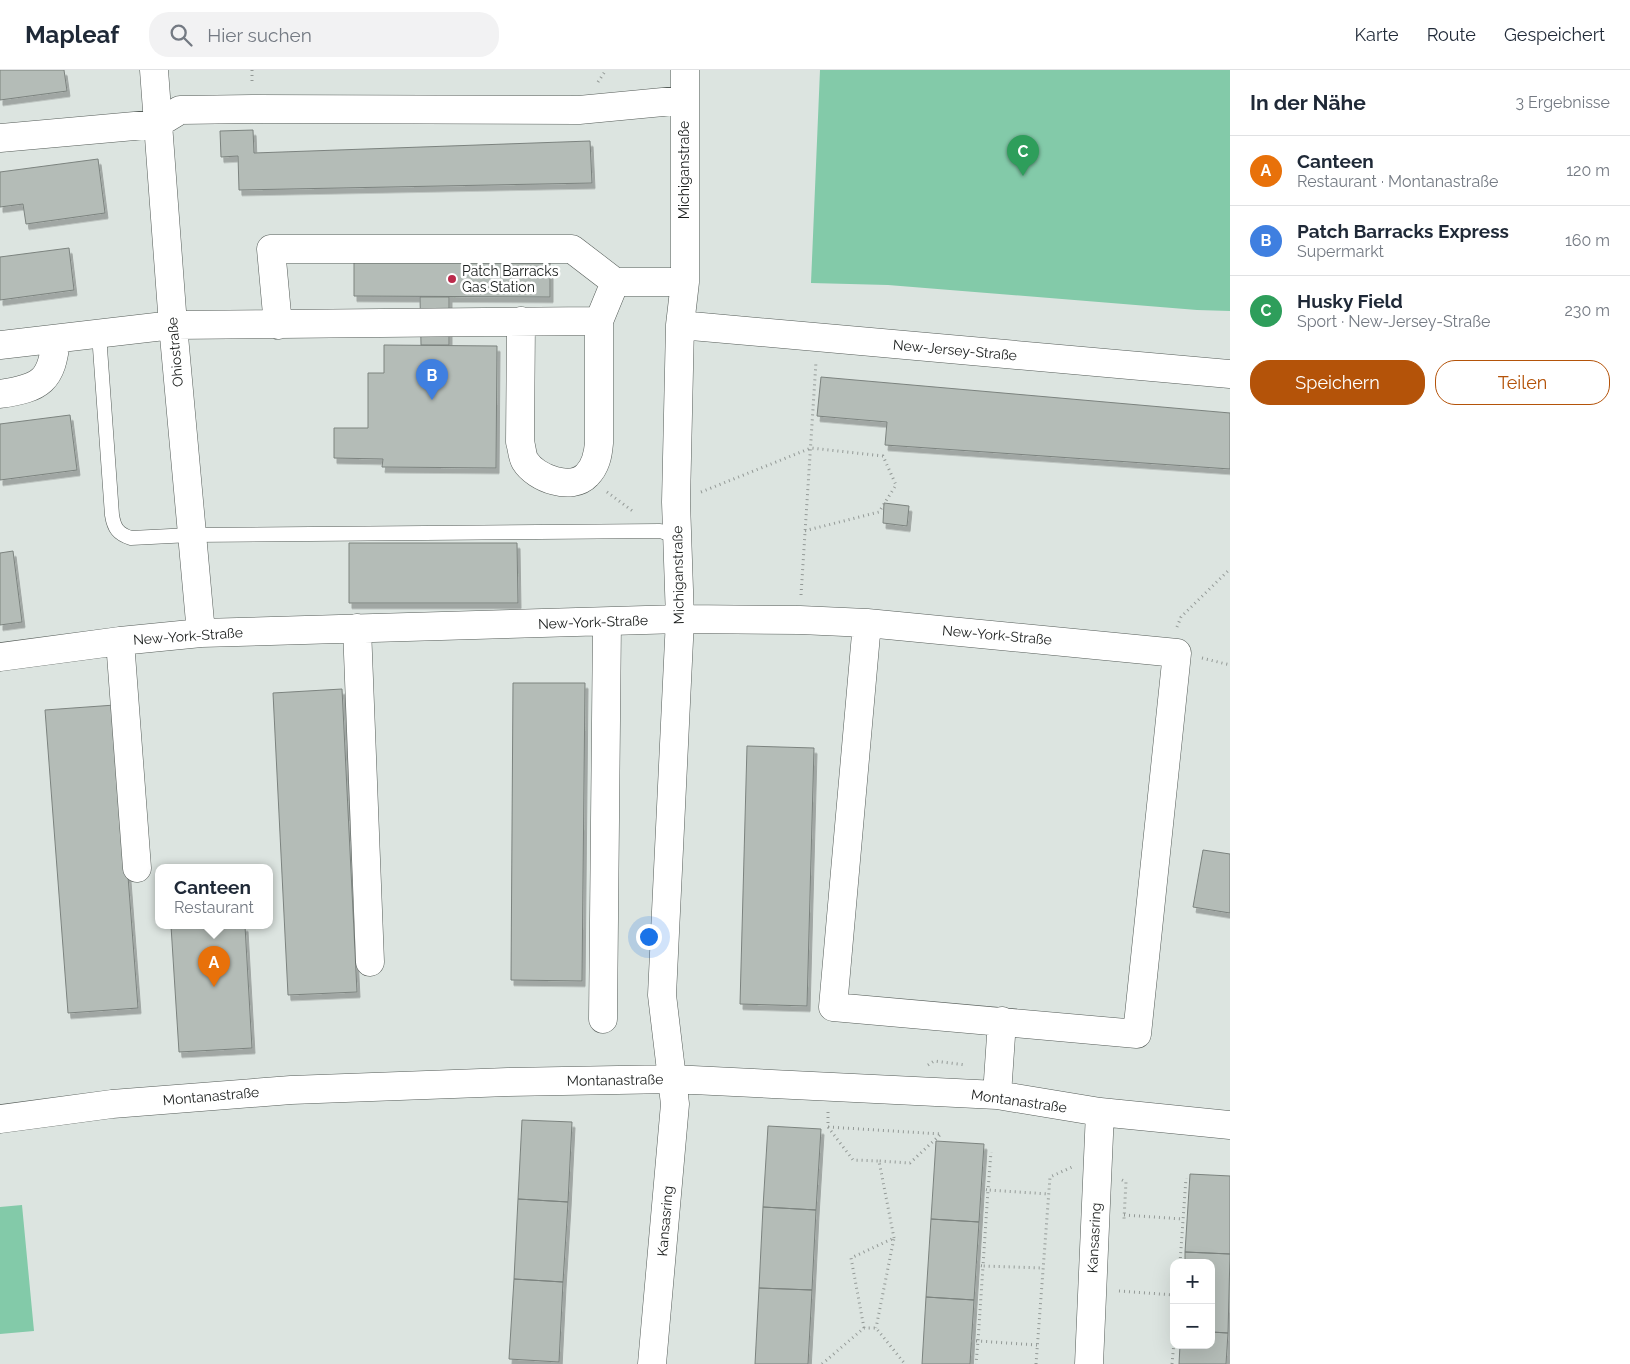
<!DOCTYPE html>
<html lang="de">
<meta charset="utf-8">
<style>
:root{--surface:#fff;--page:#f2f2f3;--text:#1f2937;--muted:#747a83;--line:#e0e1e3;--accent:#b45309}
body{margin:0;font-family:Raleway,sans-serif;background:var(--page);color:var(--text)}
.controls{position:absolute;right:15px;bottom:15px;display:grid;overflow:hidden;border-radius:10px;box-shadow:0 5px 20px #0002}
.controls button{width:45px;height:45px;display:grid;place-items:center;padding:0;border:0;border-bottom:1px solid var(--line);background:var(--surface);color:var(--text);font:25px sans-serif}
.you{position:absolute;left:648px;top:866px;width:18px;height:18px;margin:-12px;border:4px solid #fff;border-radius:50%;background:#1a73e8;box-shadow:0 0 0 8px #1a73e833}
.badge{display:grid;place-items:center;width:32px;height:32px;border-radius:50%;background:var(--accent);color:#fff;font-size:16px;font-weight:700}
.pin{position:absolute;translate:-50% -41px;filter:drop-shadow(0 1px 2px #0008)}
.pin::after{content:'';position:absolute;top:26px;width:18px;height:15px;background:inherit;clip-path:polygon(0 0,100% 0,50% 100%)}
.popup{position:absolute;left:155px;top:794px;width:118px;height:65px;box-sizing:border-box;display:grid;place-content:center;border-radius:10px;background:var(--surface);filter:drop-shadow(0 1px 4px #0005);font-size:16px;white-space:nowrap;color:var(--muted)}
.popup b{font-size:19px;color:var(--text)}
.popup::after{content:'';position:absolute;left:50%;top:100%;margin-left:-10px;border:10px solid transparent;border-top-color:var(--surface)}
.list{margin:0;padding:0;list-style:none}
h2{display:flex;justify-content:space-between;align-items:center;height:65px;margin:0;padding:0 20px;font-size:21px}
h2 small{font-size:16px;font-weight:400;color:var(--muted)}
.list li{display:grid;grid-template-columns:32px 1fr auto;gap:15px;align-items:center;box-sizing:border-box;height:70px;padding:0 20px;border-top:1px solid var(--line)}
.list b{display:block;font-size:19px;white-space:nowrap}
.list p{margin:0;font-size:16px;white-space:nowrap;color:var(--muted)}
.list em{font-size:16px;font-style:normal;color:var(--muted)}
.actions{display:flex;gap:10px;padding:15px 20px}
.actions a{flex:1;padding:11px 0;border:1px solid var(--accent);border-radius:20px;text-align:center;font-size:18px;color:var(--accent)}
.actions .main{background:var(--accent);color:#fff}
.icon{flex:none;width:28px;height:28px;fill:none;stroke:currentColor;stroke-width:2;stroke-linecap:round;stroke-linejoin:round}
.map{position:relative;flex:none;width:1230px;height:1294px;overflow:hidden}
header{display:flex;align-items:center;gap:30px;box-sizing:border-box;height:70px;padding:0 25px;background:var(--surface);border-bottom:1px solid var(--line)}
header strong{font-size:24px}
nav{display:flex;gap:28px;margin-inline-start:auto;font-size:18px}
.search{width:350px;height:45px;background:var(--page);display:flex;align-items:center;gap:12px;box-sizing:border-box;padding:0 18px;border-radius:20px;color:var(--muted);font-size:19px}
main{display:flex}
aside{flex:1;background:var(--surface)}
.map>svg:first-child{display:block}
.green{fill:#83caa9}
.building{fill:#b4bcb7;stroke:#7c837f;filter:url(#shadow)}
.lines{fill:none;stroke-linecap:round;stroke-linejoin:round}
.service-casing{stroke:#555c58;stroke-width:15}
.minor-casing{stroke:#555c58;stroke-width:29}
.path{stroke:#939996;stroke-width:3;stroke-dasharray:1 4;stroke-linecap:butt}
.service{stroke:#fff;stroke-width:14}
.minor{stroke:#fff;stroke-width:28}
.poi-dot{fill:#bb2a4b;stroke:#fff;stroke-width:2}
.labels{text-anchor:middle;dominant-baseline:central;stroke-width:5;stroke-linejoin:round;paint-order:stroke}
.street-label{font-size:14px;fill:#1a1d1c;stroke:#fff}
.poi-label{font-size:14px;fill:#1a1d1c;stroke:#fff;text-anchor:start}
</style>
<header>
<strong>Mapleaf</strong>
<div class="search"><svg class="icon" aria-label="search" viewBox="0 0 24 24"><circle cx="10" cy="10" r="6"/><path d="M15 15l6 6"/></svg>Hier suchen</div>
<nav><a>Karte</a><a>Route</a><a>Gespeichert</a></nav>
</header>
<main>
<div class="map">
<svg width="1230" height="1294" viewBox="0 0 1230 1294">
<defs>
<filter id="shadow"><feDropShadow dx="3" dy="5.5" stdDeviation="0" flood-color="#0004"/></filter>
</defs>
<rect width="100%" height="100%" fill="#dce4e0"/>
<path class="green" d="M820,0h410v241l-33,-1 -309,-25 -77,-2z
M22,1135l12,126 -34,3v-127z"/>
<path class="building" d="M0,0h64l3,21 -67,9z
M253,60l1,23 336,-12 2,42 -353,7 -1,-34 -17,1 -1,-26z
M98,89l7,54 -79,11 -3,-20 -23,3v-35z
M69,178l5,42 -74,10v-43z
M354,191l196,2v34l-196,-1z
M420,227h29v48h-28z
M384,275l113,1 -1,122 -114,-1 1,-8 -49,-1v-30h34v-55h16z
M821,307l409,36v56l-345,-24 2,-23 -70,-6z
M70,345l7,55 -77,10v-56z
M884,433l25,3 -2,20 -24,-3z
M349,473h168l1,60h-169z
M13,481l9,71 -22,3v-72z
M513,613h72l-3,298 -71,-1z
M342,619l15,303 -69,3 -15,-302z
M115,635l23,303 -70,5 -23,-303z
M747,676l67,2 -7,258 -67,-2z
M1203,780l27,4v59l-37,-6z
M171,856h74l7,122 -73,4z
M522,1050l50,2 -4,80 -50,-3z
M768,1056l53,3 -5,81 -53,-3z
M936,1071l48,3 -5,78 -48,-3z
M1190,1104l40,2v78l-45,-2z
M518,1129l50,3 -5,80 -49,-3z
M763,1137l53,3 -4,80 -53,-2z
M931,1149l48,3 -5,78 -48,-3z
M1185,1182l45,2 -2,79 -17,-1v-69h-26z
M514,1209l49,3 -4,80 -50,-3z
M759,1218l53,2 -4,74h-53z
M926,1227l48,3 -4,64h-48z
M1211,1262l17,1 -2,31h-47l1,-19h31z"/>
<g class="lines">
<defs>
<path id="service" d="M99,264l13,181c2,13 6,19 19,23l60,-3 469,-4 17,5"/>
<path id="minor" d="M154,0l19,255 28,308
M0,68l157,-14 23,-14 72,-1 327,1 105,-10
M521,251l-1,121c2,6 2,14 5,19 11,18 47,30 62,14 9,-9 11,-20 12,-32v-122
M278,255l-7,-76h301l43,33
M680,255l550,49
M0,275l173,-20 426,-4 16,-39h70
M0,324c41,-6 52,-13 56,-55
M357,558l13,334
M120,571l17,227
M0,587l120,-16 81,-8 479,-14 120,1 67,3 310,30 -40,381 -304,-27 34,-384
M603,949l4,-397
M997,1025l5,-74
M0,1049l112,-15 179,-14 217,-8 164,-3 325,16 103,17 130,13
M652,1294l23,-260 -13,-109 18,-376 -4,-117 4,-177 5,-43v-212
M1089,1294l11,-252"/>
</defs>
<use href="#service" class="service-casing"/>
<use href="#minor" class="minor-casing"/>
<path class="path" d="M252,0v13
M598,12l8,-12
M607,422l27,20
M701,422l110,-44 72,8 13,29 -17,27 -75,19
M801,525l15,-233
M1177,557l4,-10 49,-48
M1202,588l28,7
M928,995l6,-4 32,4
M828,1042v15l113,7 -31,29 -31,-2
M828,1057l25,33 26,1 15,77
M1122,1110l4,2 -2,37
M981,1119l7,1 3,-38
M1124,1145l59,4
M1180,1193l6,-85
M976,1195l7,1 5,-76 61,4
M1119,1221l55,4
M864,1258l-13,-70 43,-20 -18,90
M971,1271h7l-2,23
M1037,1275l-59,-4 5,-75 60,2
M822,1294l42,-36h12l29,36
M1036,1294l14,-187 22,-10
M1172,1294l2,-22"/>
<use href="#service" class="service"/>
<use href="#minor" class="minor"/>
</g>
<circle class="poi-dot" cx="452" cy="209" r="5"/>
<g class="labels">
<g class="street-label">
<text transform="translate(684 100) rotate(-90)">Michiganstraße</text>
<text transform="translate(955 280) rotate(5)">New-Jersey-Straße</text>
<text transform="translate(175 282) rotate(-95)">Ohiostraße</text>
<text transform="translate(678 505) rotate(-91)">Michiganstraße</text>
<text transform="translate(593 552) rotate(-2)">New-York-Straße</text>
<text transform="translate(997 565) rotate(5)">New-York-Straße</text>
<text transform="translate(188 566) rotate(-4)">New-York-Straße</text>
<text transform="translate(615 1010) rotate(-1)">Montanastraße</text>
<text transform="translate(211 1026) rotate(-5)">Montanastraße</text>
<text transform="translate(1019 1031) rotate(8)">Montanastraße</text>
<text transform="translate(665 1151) rotate(-85)">Kansasring</text>
<text transform="translate(1094 1168) rotate(-87)">Kansasring</text>
</g>
<g class="poi-label">
<text x="462" y="201">Patch Barracks<tspan x="462" dy="16">Gas Station</tspan></text>
</g>
</g>
</svg>
<div class="controls">
<button>+</button>
<button>−</button>
</div>
<div class="you"></div>
<div class="pin badge" style="left:214px;top:917px;background:#e8710a">A</div>
<div class="popup"><b>Canteen</b>Restaurant</div>
<div class="pin badge" style="left:432px;top:330px;background:#3f7fe0">B</div>
<div class="pin badge" style="left:1023px;top:106px;background:#2e9e5b">C</div>
</div>
<aside>
<h2>In der Nähe<small>3 Ergebnisse</small></h2>
<ul class="list">
<li><span class="badge" style="background:#e8710a">A</span><div><b>Canteen</b><p>Restaurant · Montanastraße</p></div><em>120 m</em></li>
<li><span class="badge" style="background:#3f7fe0">B</span><div><b>Patch Barracks Express</b><p>Supermarkt</p></div><em>160 m</em></li>
<li><span class="badge" style="background:#2e9e5b">C</span><div><b>Husky Field</b><p>Sport · New-Jersey-Straße</p></div><em>230 m</em></li>
</ul>
<div class="actions"><a class="main">Speichern</a><a>Teilen</a></div>
</aside>
</main>
